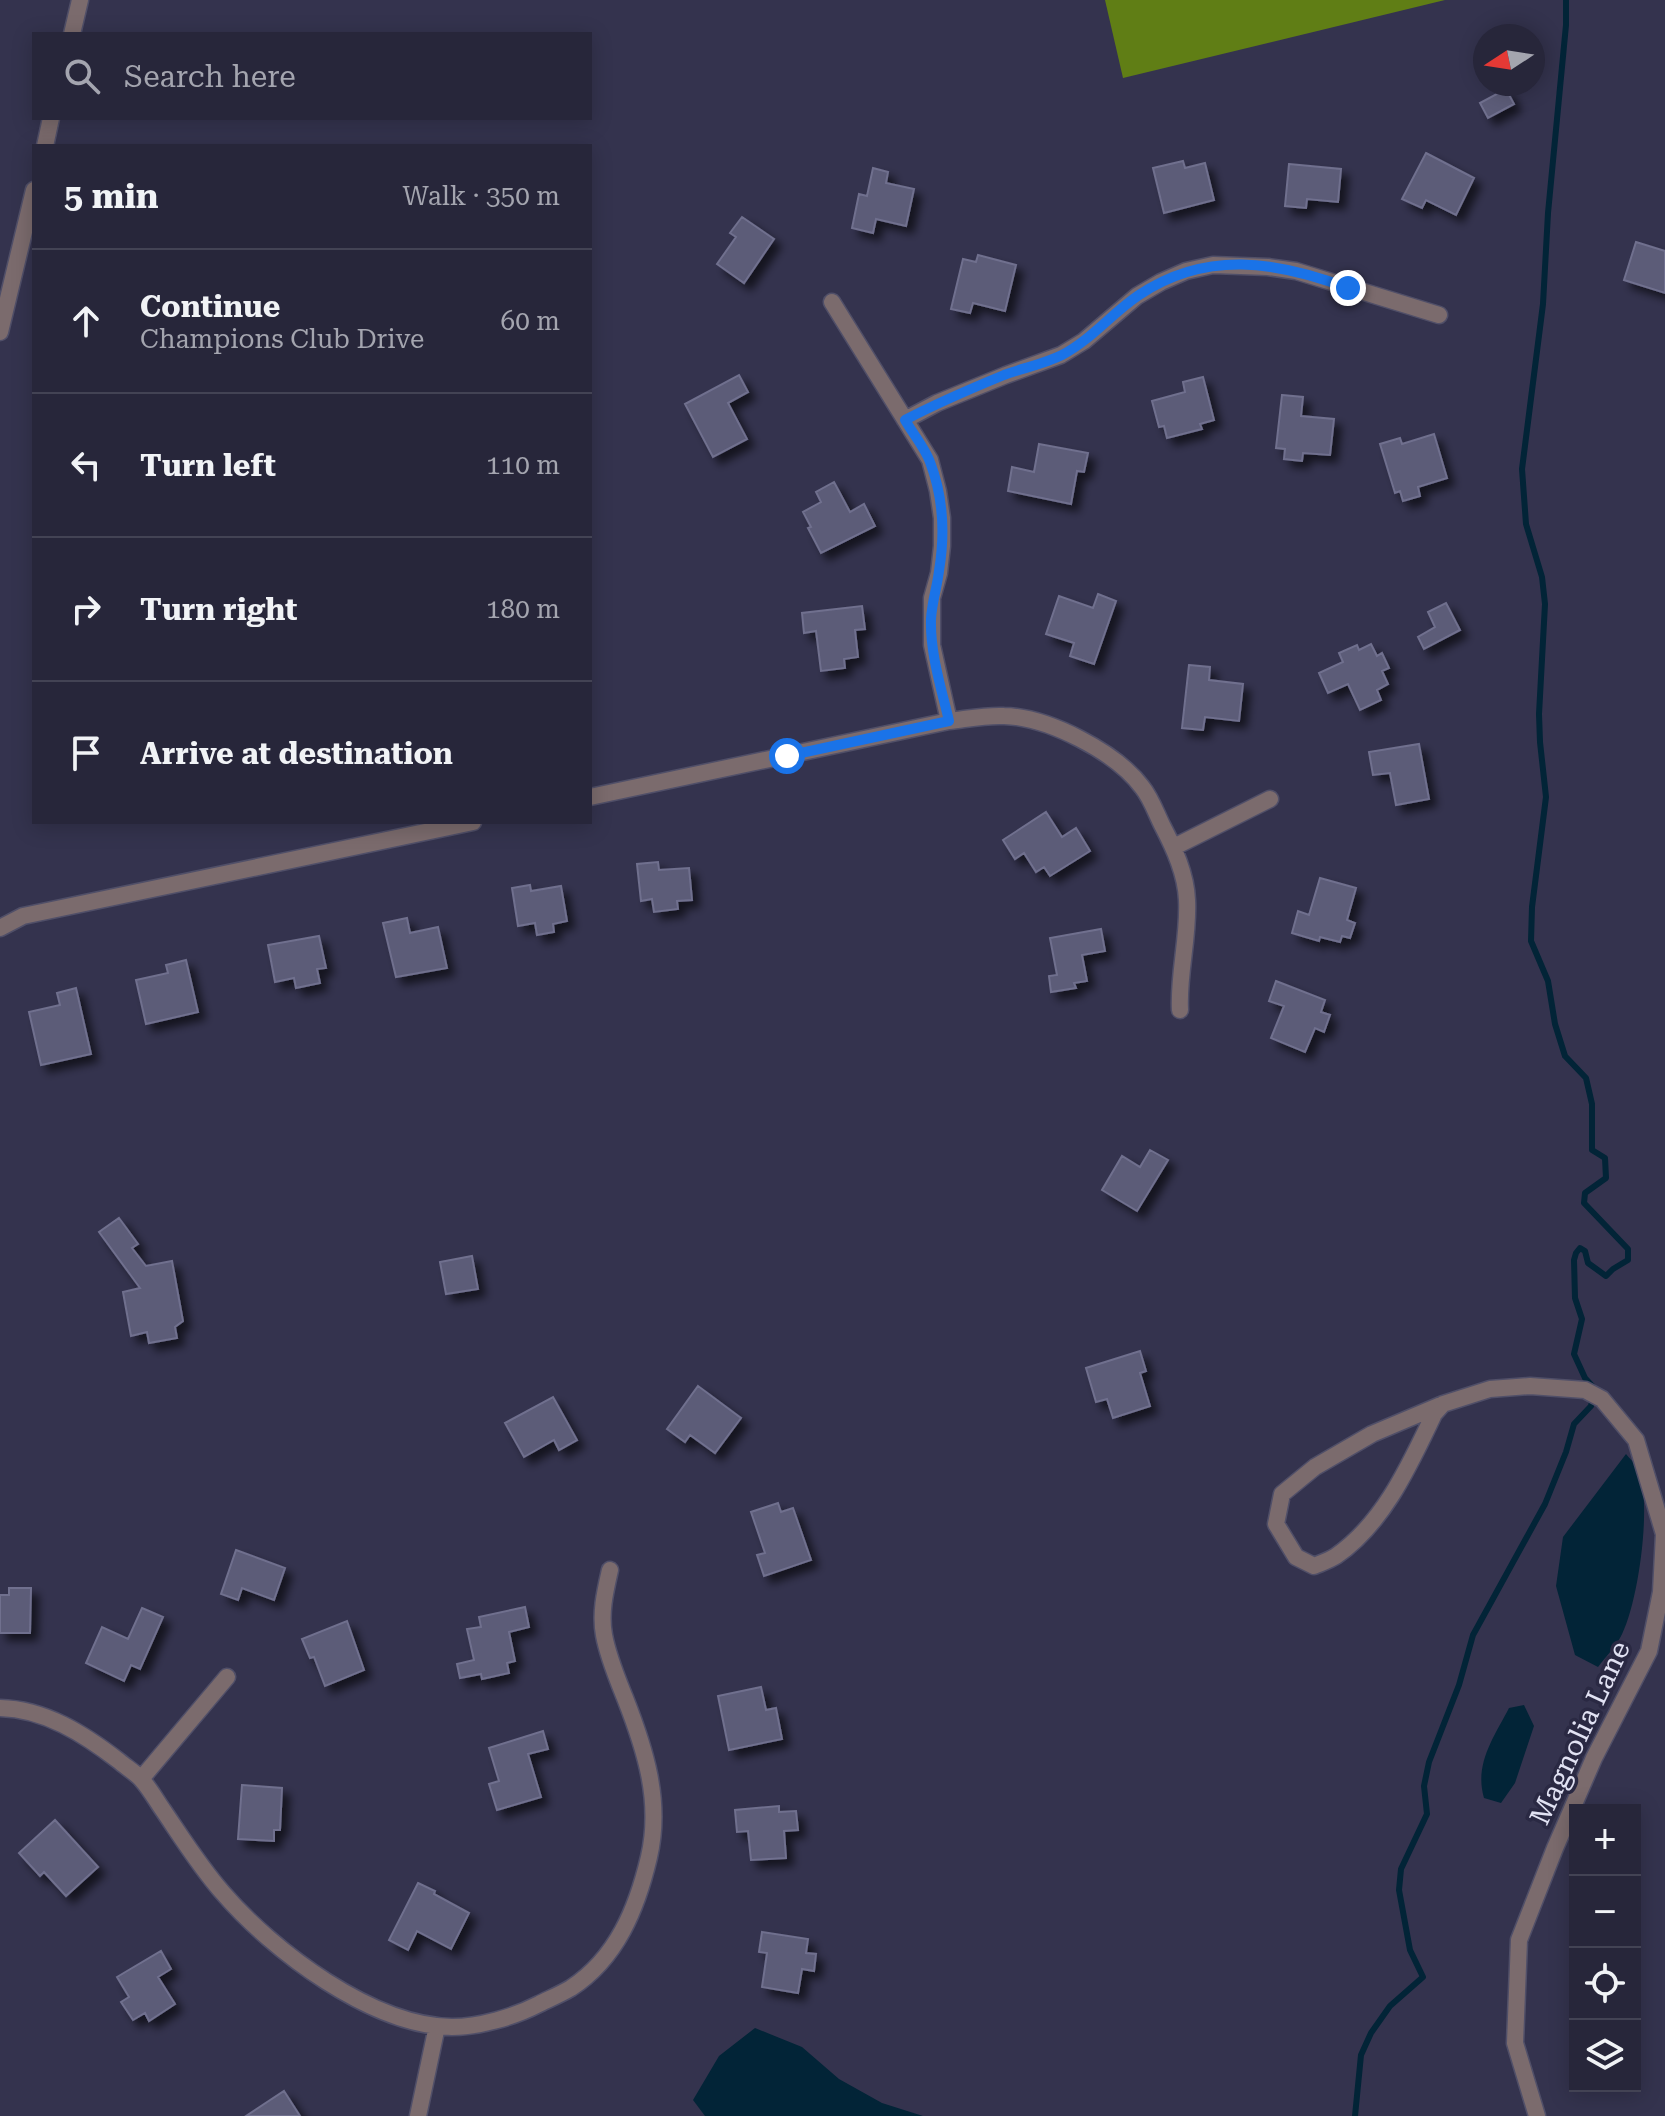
<!DOCTYPE html>
<meta charset="utf-8">
<style>
:root{--surface:#27263a;--page:#333245;--text:#f1f3f6;--muted:#a4a5af;--line:#434354}
body{margin:0;font-family:"Roboto Serif",serif;background:var(--page);color:var(--text)}
.controls{position:absolute;right:24px;bottom:24px;display:grid;overflow:hidden;border-radius:0px;box-shadow:0 4px 20px #0003}
.controls button{width:72px;height:72px;display:grid;place-items:center;padding:0;border:0;border-bottom:2px solid var(--line);background:var(--surface);color:var(--text);font:40px sans-serif}
.compass{position:absolute;left:1473px;top:24px;width:72px;height:72px;border-radius:50%;background:var(--surface);box-shadow:0 4px 20px #0003;rotate:258deg}
.stop{position:absolute;width:24px;height:24px;margin:-18px;border:6px solid #1a73e8;border-radius:50%;background:#fff}
.stop.end{background:#1a73e8;border-color:#fff;box-shadow:0 2px 8px #0008}
.list{margin:0;padding:0;list-style:none}
h2{display:flex;justify-content:space-between;align-items:center;height:104px;margin:0;padding:0 32px;font-size:34px}
h2 small{font-size:26px;font-weight:400;color:var(--muted)}
.list li{display:grid;grid-template-columns:52px 1fr auto;gap:24px;align-items:center;box-sizing:border-box;height:144px;padding:0 32px;border-top:2px solid var(--line)}
.list b{display:block;font-size:30px;white-space:nowrap}
.list p{margin:0;font-size:26px;white-space:nowrap;color:var(--muted)}
.list em{font-size:26px;font-style:normal;color:var(--muted)}
.icon{flex:none;width:44px;height:44px;fill:none;stroke:currentColor;stroke-width:2;stroke-linecap:round;stroke-linejoin:round}
.map{position:relative;flex:none;width:1665px;height:2116px;overflow:hidden}
.search{position:absolute;background:var(--surface);box-shadow:0 4px 20px #0003;left:32px;top:32px;width:560px;height:88px;display:flex;align-items:center;gap:20px;box-sizing:border-box;padding:0 28px;border-radius:0px;color:var(--muted);font-size:30px}
.panel{position:absolute;background:var(--surface);box-shadow:0 4px 20px #0003;left:32px;top:144px;width:560px;height:680px;border-radius:0px}
.map>svg:first-child{display:block}
.forest{fill:#607e15}
.water{fill:#022437}
.lines{fill:none;stroke-linecap:round;stroke-linejoin:round}
.stream{stroke:#022437;stroke-width:6}
.building{fill:#5b5b78;stroke:#70708e;stroke-width:2;filter:url(#shadow)}
.street-casing{stroke:#504f68;stroke-width:19}
.street{stroke:#7b6b6d;stroke-width:16}
.route{stroke:#1a73e8;stroke-width:10}
.labels{text-anchor:middle;dominant-baseline:central;stroke-width:7;stroke-linejoin:round;paint-order:stroke}
.street-label{font-size:28px;fill:#e1e2f3;stroke:#2a2943}
</style>
<div class="map">
<svg width="1665" height="2116" viewBox="0 0 1665 2116">
<defs>
<filter id="shadow"><feDropShadow dx="7" dy="7" stdDeviation="4" flood-color="#0009"/></filter>
</defs>
<rect width="100%" height="100%" fill="#34334e"/>
<path class="forest" d="M1105,0h340l-322,78z"/>
<path class="water" d="M1626,1454c3,4 9,9 12,14 15,33 0,139 -18,170 -6,10 -15,20 -22,29l-23,-12 -19,-69 7,-49z
M1524,1705l10,21 -19,57 -14,20 -17,-5c-10,-34 10,-61 25,-90z
M755,2028l47,19 37,32 43,24 41,13h-218l-12,-16 26,-44z"/>
<g class="lines">
<path class="stream" d="M1355,2116l6,-61 10,-22 19,-27 33,-29 -13,-27 -11,-60 2,-21 26,-55 -3,-28 5,-24 30,-77 14,-50 72,-131 21,-52 8,-28 17,-18 4,-17 -10,-11 -11,-24 8,-35 -7,-21 -1,-38 2,-7 4,-5 5,3 3,12 18,13 7,-7 15,-9v-11l-44,-46 1,-10 21,-15 -1,-20 -13,-8v-46l-6,-26 -21,-22 -10,-32 -7,-43 -17,-40 1,-34 14,-110 -6,-55 -1,-28 6,-110 -3,-27 -16,-53 -4,-55 21,-165 5,-91 18,-188v-25"/>
</g>
<path class="building" d="M1506,89l8,15 -26,14 -8,-15z
M1426,153l48,25 -18,37 -30,-15 -4,8 -20,-9z
M1183,161l2,7 20,-5 9,37 -50,13 -11,-45z
M1289,164l52,5 -3,33 -31,-3 -1,9 -21,-2z
M873,168l15,4 -2,11 28,6 -8,37 -30,-7 -3,14 -21,-5 7,-34 8,2z
M742,217l32,22 -30,44 -27,-19 19,-27 -6,-4z
M1636,242l29,9v42l-41,-13z
M978,255l38,10 -11,46 -32,-8 -3,10 -19,-4 12,-50 13,3z
M739,375l9,17 -20,11 19,36 -34,18 -28,-53z
M1203,377l11,43 -14,4 2,5 -35,9 -3,-12 -5,1 -7,-26 33,-9 -2,-10z
M1282,395l21,2 -2,19 33,3 -4,36 -27,-2 -1,8 -18,-2 1,-10 -9,-1z
M1434,434l13,44 -29,9 2,9 -17,5 -3,-10 -5,2 -15,-49 20,-6 2,6z
M1039,444l49,9 -4,19 -7,-1 -6,33 -63,-13 4,-24 22,5z
M834,482l16,30 14,-8 11,22 -54,27 -13,-25 3,-1 -8,-15 18,-10 -5,-10z
M1098,594l18,7 -22,63 -24,-8 4,-13 -28,-9 13,-38 34,12z
M1446,603l14,27 -36,19 -6,-12 17,-10 -7,-15z
M862,606l3,23 -10,1 3,27 -14,2 1,9 -24,3 -5,-40 -12,2 -2,-20z
M1371,644l6,12 5,-3 7,15 -7,3 6,13 -11,6 4,10 -21,10 -12,-26 -20,9 -9,-20 24,-11 -4,-9 18,-8 2,5z
M1189,665l21,2 -1,13 34,4 -4,37 -34,-4 -2,13 -21,-2z
M1419,744l10,55 -33,6 -6,-32 -17,2 -4,-23z
M1046,812l16,25 14,-9 14,23 -40,25 -6,-9 -8,5 -12,-19 -9,6 -12,-19z
M658,862l1,8 30,-2 3,32 -15,1 1,8 -24,3 -2,-13 -11,2 -4,-37z
M1320,878l36,10 -9,32 8,3 -5,15 -8,-2 -2,6 -20,-5 -1,4 -27,-8 6,-22 11,4z
M530,885l1,6 30,-5 6,35 -14,3 1,8 -17,3 -2,-12 -17,3 -6,-38z
M407,918l3,15 28,-6 9,41 -51,9 -13,-54z
M1101,929l4,22 -23,4 5,26 -13,2 2,5 -25,4 -2,-16 8,-1 -7,-37z
M319,936l7,32 -9,1 3,14 -24,5 -2,-10 -19,4 -7,-37z
M186,960l12,52 -52,12 -10,-44 32,-7 -2,-8z
M1276,981l49,19 -4,12 9,3 -6,17 -9,-4 -10,24 -34,-14 13,-32 -15,-5z
M76,988l15,66 -50,11 -12,-53 31,-7 -3,-12z
M1150,1150l18,10 -31,51 -35,-21 20,-34 18,11z
M119,1218l19,26 -6,4 14,18 26,-5 11,60 -8,6 2,11 -28,5 -2,-11 -16,4 -8,-44 17,-4 -41,-56z
M472,1256l6,33 -32,5 -6,-32z
M1140,1351l6,20 -6,2 10,33 -37,12 -6,-19 -11,3 -10,-34z
M698,1386l43,32 -26,35 -25,-18 -5,7 -18,-13z
M553,1397l24,43 -18,10 -5,-10 -30,17 -19,-34z
M778,1503l3,9 12,-4 18,52 -47,16 -7,-21 8,-2 -14,-41z
M236,1550l49,18 -11,32 -32,-12 -4,12 -17,-6z
M9,1588h22l-1,45h-30v-38h9z
M525,1607l4,20 -20,5 6,29 -8,2 2,10 -27,6 -1,-5 -21,4 -3,-14 17,-4 -7,-31 14,-2 -2,-10z
M142,1608l21,9 -23,52 -9,-4 -7,16 -38,-18 16,-36 26,12z
M347,1621l17,49 -39,16 -11,-29 -4,1 -8,-19z
M761,1687l5,23 10,-2 6,31 -53,11 -11,-54z
M543,1731l5,18 -20,5 13,43 -44,13 -8,-26 10,-3 -10,-33z
M242,1785l40,3 -2,42h-6v11l-36,-2z
M779,1806v6l17,-1 2,19 -14,1 2,27 -35,2 -3,-29 -11,1 -2,-22z
M55,1820l43,47 -32,29 -22,-24 -4,4 -21,-23z
M418,1883l17,8 -1,3 35,19 -18,36 -34,-18 -9,19 -19,-10z
M762,1932l46,7 -2,14 10,1 -2,17 -12,-2 -4,24 -36,-6 5,-34 -8,-1z
M161,1951l10,18 -13,8 17,27 -26,17 -4,-8 -12,7 -12,-18 8,-5 -12,-20z
M284,2091l16,25h-54z"/>
<g class="lines">
<defs>
<path id="street" d="M72,34l8,-34
M45,146l6,-28
M832,302l98,158 8,31 4,27v28l-3,27 -7,25v47l17,76
M0,332l34,-142
M905,420l32,-17 69,-28 55,-20 23,-14 53,-45 24,-14 25,-11 27,-6 55,2 28,4 143,44
M590,797l359,-76c18,-2 37,-6 55,-5 44,1 112,36 138,71 9,11 14,26 20,38 12,23 24,49 25,75 2,37 -9,74 -7,110
M1174,847l96,-48
M0,928l23,-12 450,-94
M1443,1404l-9,10c-24,50 -50,109 -98,142 -6,4 -15,7 -22,10l-18,-9 -20,-33 6,-30 33,-27 57,-33 71,-30 47,-15 40,-3 55,4 17,9 34,41 28,94 -3,58 -12,59 -55,107 -39,90 -36,92 -4,103 22,73
M0,1708c45,1 84,26 119,53 7,6 17,12 23,19 8,9 14,20 21,30 19,28 37,57 60,83 50,58 149,133 229,134 27,0 62,-10 87,-23 10,-5 22,-10 32,-16 46,-30 66,-80 78,-131 13,-56 -4,-108 -24,-159 -8,-20 -17,-41 -21,-63 -4,-22 1,-43 6,-65
M141,1779l86,-102
M418,2116l19,-90"/>
</defs>
<use href="#street" class="street-casing"/>
<use href="#street" class="street"/>
</g>
<g class="lines">
<path class="route" d="M787,756l162,-35c-8,-34 -19,-68 -18,-102 1,-17 6,-32 8,-48 6,-36 4,-75 -9,-109 -5,-14 -17,-28 -25,-42 32,-17 65,-31 99,-45 19,-7 40,-11 58,-20 29,-15 50,-42 77,-60 67,-45 137,-34 209,-7"/>
</g>
<g class="labels">
<g class="street-label">
<text transform="translate(1580 1733) rotate(-65)">Magnolia Lane</text>
</g>
</g>
</svg>
<div class="controls">
<button>+</button>
<button>−</button>
<button><svg class="icon" aria-label="locate" viewBox="0 0 24 24"><circle cx="12" cy="12" r="6"/><path d="M12 2v4M12 18v4M2 12h4M18 12h4"/></svg></button>
<button><svg class="icon" aria-label="layers" viewBox="0 0 24 24"><path d="M12 4l9 5-9 5-9-5zM3 14l9 5 9-5"/></svg></button>
</div>
<svg class="compass" viewBox="-18 -18 36 36"><path d="M0-13l5 13h-10z" fill="#e53935"/><path d="M0 13l5-13h-10z" fill="#a4a5af"/></svg>
<div class="stop" style="left:787px;top:756px"></div>
<div class="stop end" style="left:1348px;top:288px"></div>
<div class="search"><svg class="icon" aria-label="search" viewBox="0 0 24 24"><circle cx="10" cy="10" r="6"/><path d="M15 15l6 6"/></svg>Search here</div>
<section class="panel">
<h2>5 min<small>Walk · 350 m</small></h2>
<ul class="list">
<li><svg class="icon" aria-label="ahead" viewBox="0 0 24 24"><path d="M12 20V5M6 11l6-6 6 6"/></svg><div><b>Continue</b><p>Champions Club Drive</p></div><em>60 m</em></li>
<li><svg class="icon" aria-label="left" viewBox="0 0 24 24"><path d="M17 20v-9H6M10 6l-5 5 5 5"/></svg><div><b>Turn left</b></div><em>110 m</em></li>
<li><svg class="icon" aria-label="right" viewBox="0 0 24 24"><path d="M7 20v-9h11M14 6l5 5-5 5"/></svg><div><b>Turn right</b></div><em>180 m</em></li>
<li><svg class="icon" aria-label="arrive" viewBox="0 0 24 24"><path d="M6 21V4h12l-3 4 3 4H6"/></svg><div><b>Arrive at destination</b></div></li>
</ul>
</section>
</div>
